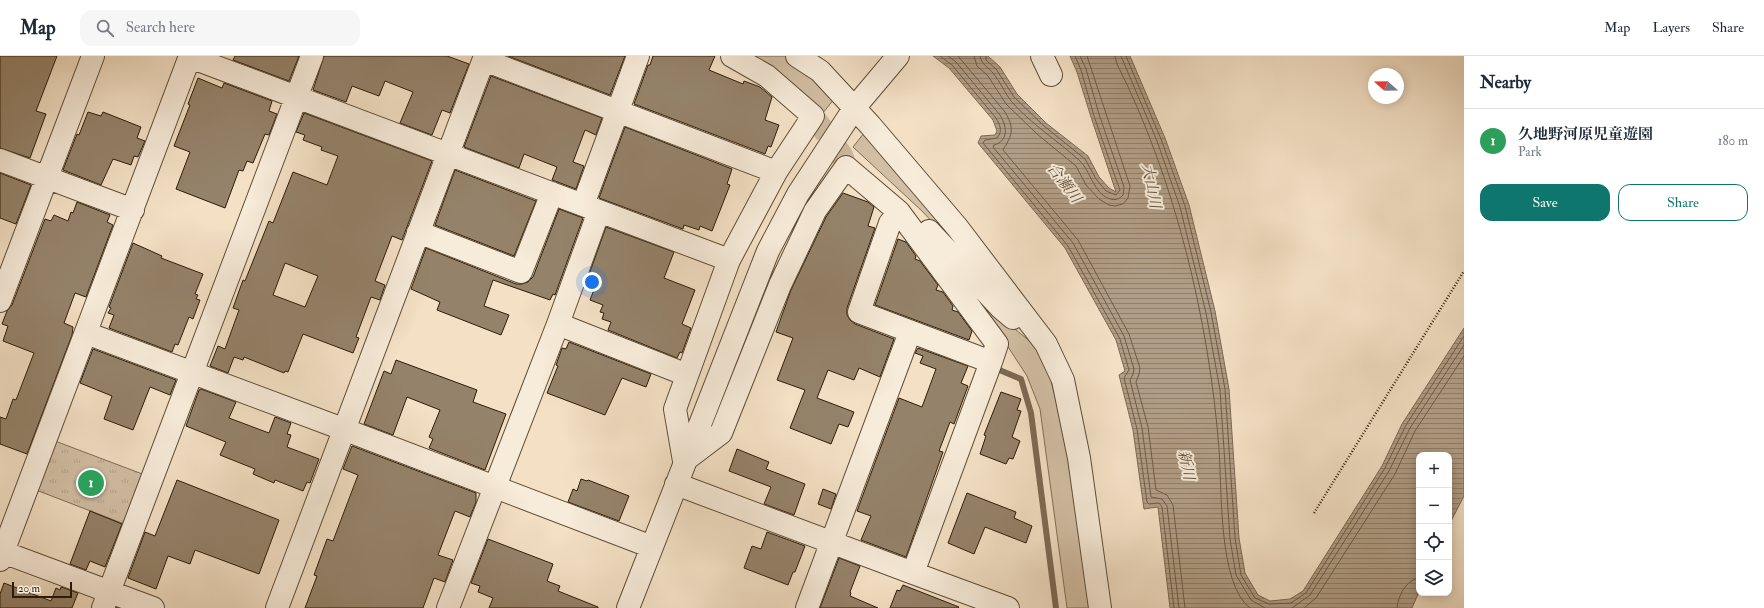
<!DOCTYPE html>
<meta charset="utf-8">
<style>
:root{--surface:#fff;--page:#f6f6f7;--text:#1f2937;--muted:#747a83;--line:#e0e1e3;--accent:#0f766e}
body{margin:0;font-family:"IM FELL Double Pica","Noto Serif JP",serif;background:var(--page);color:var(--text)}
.controls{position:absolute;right:12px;bottom:12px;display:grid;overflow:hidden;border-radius:8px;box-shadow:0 2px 10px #0003}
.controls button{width:36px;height:36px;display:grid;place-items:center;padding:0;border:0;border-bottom:1px solid var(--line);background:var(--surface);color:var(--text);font:20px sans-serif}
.compass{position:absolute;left:1368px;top:12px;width:36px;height:36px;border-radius:50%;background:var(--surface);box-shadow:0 2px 10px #0003;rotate:290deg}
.scale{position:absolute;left:12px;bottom:10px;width:60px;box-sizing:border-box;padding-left:4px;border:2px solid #2e1c08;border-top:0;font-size:11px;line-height:14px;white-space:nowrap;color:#2e1c08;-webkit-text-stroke:3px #f7ebd9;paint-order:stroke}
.you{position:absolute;left:592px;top:226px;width:14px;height:14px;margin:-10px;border:3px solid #fff;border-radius:50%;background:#1a73e8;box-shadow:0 0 0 6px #1a73e833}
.badge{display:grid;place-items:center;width:26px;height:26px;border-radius:50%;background:var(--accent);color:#fff;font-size:13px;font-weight:700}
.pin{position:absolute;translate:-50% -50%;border:2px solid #fff;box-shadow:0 1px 4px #0006}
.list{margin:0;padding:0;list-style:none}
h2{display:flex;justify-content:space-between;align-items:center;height:52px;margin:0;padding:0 16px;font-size:17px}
h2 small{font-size:13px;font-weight:400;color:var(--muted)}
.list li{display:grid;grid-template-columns:26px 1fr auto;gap:12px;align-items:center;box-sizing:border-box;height:64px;padding:0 16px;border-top:1px solid var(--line)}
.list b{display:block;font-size:15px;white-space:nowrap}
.list p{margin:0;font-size:13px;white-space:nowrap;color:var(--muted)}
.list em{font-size:13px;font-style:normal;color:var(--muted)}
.actions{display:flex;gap:8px;padding:12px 16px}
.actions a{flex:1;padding:9px 0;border:1px solid var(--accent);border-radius:12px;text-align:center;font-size:14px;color:var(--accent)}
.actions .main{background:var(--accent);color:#fff}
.icon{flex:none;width:22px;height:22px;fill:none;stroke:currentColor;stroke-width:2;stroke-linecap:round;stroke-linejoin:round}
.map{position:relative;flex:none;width:1464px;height:552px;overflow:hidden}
header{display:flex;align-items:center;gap:24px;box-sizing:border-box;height:56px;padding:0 20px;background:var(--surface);border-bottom:1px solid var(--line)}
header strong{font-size:19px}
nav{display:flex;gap:22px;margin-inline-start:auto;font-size:14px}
.search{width:280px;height:36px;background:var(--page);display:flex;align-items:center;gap:10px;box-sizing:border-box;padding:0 14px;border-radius:12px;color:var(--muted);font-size:15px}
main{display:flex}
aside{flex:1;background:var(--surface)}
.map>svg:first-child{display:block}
.green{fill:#d2bfa5;stroke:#806e56}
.park{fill:url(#park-tufts);stroke:#806e56}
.water{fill:url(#water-rules);stroke:#7c6953}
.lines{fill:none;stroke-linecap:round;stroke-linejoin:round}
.shore{stroke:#6f5c46;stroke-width:1}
.stream{stroke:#7c6953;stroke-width:6}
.building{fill:#94826a;stroke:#2e1c08;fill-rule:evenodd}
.minor-tunnel{stroke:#ccb99f;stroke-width:22;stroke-dasharray:22 11;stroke-linecap:butt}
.minor-casing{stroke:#5f4d37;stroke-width:24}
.path{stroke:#2e1c08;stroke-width:2.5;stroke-dasharray:1 2;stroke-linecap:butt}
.minor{stroke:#f7ebd9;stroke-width:22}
.labels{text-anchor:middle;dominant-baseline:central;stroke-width:4;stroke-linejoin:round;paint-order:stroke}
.water-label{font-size:15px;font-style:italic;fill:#62503a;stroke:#f7ebd9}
</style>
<header>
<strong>Map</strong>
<div class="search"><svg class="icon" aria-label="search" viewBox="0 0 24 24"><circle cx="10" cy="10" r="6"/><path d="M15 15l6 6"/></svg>Search here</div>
<nav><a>Map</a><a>Layers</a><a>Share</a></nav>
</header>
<main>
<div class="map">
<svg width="1464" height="552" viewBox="0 0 1464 552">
<defs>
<pattern id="park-tufts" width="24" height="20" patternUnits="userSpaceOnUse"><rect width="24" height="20" fill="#d2bfa5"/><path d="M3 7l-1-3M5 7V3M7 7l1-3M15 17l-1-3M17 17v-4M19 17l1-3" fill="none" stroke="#b5a48d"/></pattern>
<pattern id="water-rules" width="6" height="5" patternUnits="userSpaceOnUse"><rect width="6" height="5" fill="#b09d85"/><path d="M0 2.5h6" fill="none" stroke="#907f6b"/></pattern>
</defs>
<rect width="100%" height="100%" fill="#f3e0c5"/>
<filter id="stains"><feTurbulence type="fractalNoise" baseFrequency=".005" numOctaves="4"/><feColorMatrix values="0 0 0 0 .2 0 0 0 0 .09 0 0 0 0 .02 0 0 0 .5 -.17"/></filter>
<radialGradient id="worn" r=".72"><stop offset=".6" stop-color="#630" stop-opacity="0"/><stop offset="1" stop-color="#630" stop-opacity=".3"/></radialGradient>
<path class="green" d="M747,0h39l28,22 20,21 -15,19z
M864,77l141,168 -82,-89 -70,-65z
M923,180l66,72 48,39 11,22 26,102 19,137h-26l-27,-199 -13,-33 -43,-66z"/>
<path class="park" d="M55,385l90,34 -18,50 -91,-35z"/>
<path class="water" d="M933,0h55l12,11 17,27 29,29 42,33 11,21 10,11 7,4 -25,-75 -14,-45 -7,-16h60l35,82 24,67 26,106 14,78 10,149 6,35 13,22 12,6 20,-2 13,-8 79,-125 20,-42 62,-96v168l-15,29v-70h-30v137l-7,16h-242l-12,-101 -14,2 -11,-79 -14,-55 6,-4 -9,-31 -51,-92 -87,-105 3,-7 14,-1 2,-4 -4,-11 -44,-52z"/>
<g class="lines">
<path class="shore" d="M940,0l12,9 44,53c4,7 7,13 1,20l-12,2 -2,3 85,103 52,93 9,31 -5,8 13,51 10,73 2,2 10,-1 3,4 12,101
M948,0l8,6 44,53c7,11 9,26 -6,30l-1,2 80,96 51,93 10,33 -1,5 -3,6 12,48 9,69 11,2 5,7 12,102
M958,0l47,56c6,10 9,19 3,29 -1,4 -4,6 -5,9l75,90 51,94 11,34 -1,6 -3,8 12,45 8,63 11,5 6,10 12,103
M974,0l3,10 11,10 18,28 31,30 39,32 10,19 13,14 10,6 6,1 8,-2 5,-6 2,-12 -43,-130
M980,0c1,8 8,11 13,17 7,8 11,19 18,28 20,23 46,39 69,60 10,10 12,26 24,35 7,4 13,6 19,-1l1,-8 -25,-73 -13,-45 -6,-13
M986,0v4l10,9 18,28 30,29 41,33 11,20 10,12 10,4 4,-5 -3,-8 -23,-66 -13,-46 -6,-14
M1115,0l2,8c58,115 92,256 102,385 3,38 -1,136 31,159
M1121,0l36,85 23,66 26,106 14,77 10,149 6,36 15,25 14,8
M1126,0l35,83 24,67 26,106 14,77 10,149 6,37 14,23 14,6 22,-1 15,-10 79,-125 21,-43 58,-89
M1292,552l18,-13 79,-124 21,-43 54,-83
M1304,552l12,-10 79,-124 20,-43 49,-75
M1397,552c1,-12 9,-28 22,-30"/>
<path class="stream" d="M997,313l24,10 10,34 25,195"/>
</g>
<path class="building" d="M0,0h57l-21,55 10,3 -16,44 -30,-10z
M235,0h64l-10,25 -56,-21z
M324,0h123l22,8 -19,49 -8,-3 -10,25 -32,-12 13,-31 -28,-11 -6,15 -27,-10 -6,16 -33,-12z
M508,0h117l-15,39z
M653,0h62l-6,14 34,14 1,-3 16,6 12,10 -7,23 14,5 -8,22 -3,-1 -3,8 -131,-50 14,-39h2z
M491,20l111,42 -6,17 -11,-5 -12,32 11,4 -8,23 -24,-9 5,-13 -33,-13 -5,14 -55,-21z
M198,22l24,10 2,-5 48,18 -3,10 8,3 -8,21 -4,-1 -12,29 -6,-2 -4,10 -4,-1 -14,38 -49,-19 14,-37 -16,-6 16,-41 -2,-1z
M88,56l13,4 2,-4 38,15 -4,11 8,3 -7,16 -4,-1 -3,9 -18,-6 -12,26 -38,-15 14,-36 2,1z
M304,57l128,48 -30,79 -10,-4 -17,45 10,4 -5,15 -9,-3 -15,40 3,1 -6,15 -50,-19 -15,38 -3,-1 -1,2 -40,-16 -1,3 -9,-3 -6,16 -18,-7 8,-20 7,3 14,-39 -6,-2 10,-28 2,1 24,-60 4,2 20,-51 34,13 11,-29 -17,-6 1,-3 -19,-7 2,-5 -9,-3zM285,207l33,13 -13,31 -32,-12z
M625,71l107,42 -5,15 3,1 -18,46 -12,-5 -1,4 -15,-5 -1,4 -84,-31z
M455,114l81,31 -22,55 -79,-31z
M0,117l31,12 -15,39 -16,-6z
M843,137l25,9 6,5 -6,19 7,2 -28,80v7l3,5 5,4 39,15 -14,38 -21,-9 -5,12 -26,-10 -11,28 37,14 -6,15 -9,-3 -8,20 -41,-16 15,-38 -28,-10 16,-42 -17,-6 15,-42 35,-73z
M77,146l33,13 -3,7 6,3 -27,72 -11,-4 -11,30 9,4 -1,8 -45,119 -27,-10v-27l6,2 7,-20 3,1 18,-47 -31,-12 5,-15 -6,-2 5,-13 5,-6 33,-86 6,2 3,-6 14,6 3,-9 2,1z
M559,153l24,9 -28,77 -2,-1 -3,6 -57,-20 -9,26 25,9 -8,20 -64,-25 3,-8 -29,-13 15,-41 90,36h6l6,-2 5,-5z
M606,171l68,25 -10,26 31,12 -13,34 9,4 -9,25 -2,-1 -3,6 -69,-28 3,-8 -9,-3 2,-6 -4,-1 3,-7 -13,-5 5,-13 -9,-4z
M898,183l8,3 10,14 -1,3 5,2 18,24 -2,5 7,2 10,14 -1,4 6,2 14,19 -3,9 -94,-35z
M133,187l29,13 -1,2 42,16 -8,20 3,1 -2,4 4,1 -7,19 -4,-2 -11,28 -3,-1 -3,8 -63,-24 5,-13 -6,-2 3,-5 -2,-1z
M569,286l82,32 -5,13 -24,-9 -17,37 -58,-22 11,-27 -2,-1 6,-17 4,1z
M918,292l50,18 -7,17 7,3 -14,38 -4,-2 -11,29 4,1 -37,105 -45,-17 10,-24 -14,-5 42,-113 23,9 14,-38 -16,-6 3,-7 -8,-3z
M93,293l83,31 -6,15 -20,-8 -17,43 -29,-11 8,-23 -32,-13z
M396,304l81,30 -4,12 33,12 -21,56 -56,-22 4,-9 -4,-2 11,-27 -33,-13 -14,38 -29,-11 20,-53 7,3z
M201,333l35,13 -7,16 40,15 6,-16 16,6 -4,11 4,1 -4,12 32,12 -9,24 -3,-1 -4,9 -28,-11 -1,3 -21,-9 2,-5 -35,-14 6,-13 -40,-16 13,-36z
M1001,336l20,7 -4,11 4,1 -9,26 8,4 -7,18 -4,-1 -3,6 -26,-10 6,-18 -2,-1z
M352,390l124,47v9l-6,15 -15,-6 -17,44 15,5 -8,22 -11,-4 -11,30h-118l12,-32 -3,-1 13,-36 6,2 25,-66 -15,-6z
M737,393l32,13 -3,7 39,15 -11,31 -30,-11 7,-17 -42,-16z
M581,423l6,2 1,-1 41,16 -10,25 -51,-19 5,-13 4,2z
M177,424l102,40 -20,54 -64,-24 -5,14 -22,-8 -12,33 -28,-11 17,-46 10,4z
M823,433l13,5 -5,15 -13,-5z
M967,437l49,19 -2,6 18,8 -6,17 -41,-16 -11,27 -26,-11z
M90,455l32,13 -17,43 -15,-6 -4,9 -16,-6z
M767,476l38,14 -10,26h-2l-5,13 -44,-17 8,-22 9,3z
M488,483l65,25 -6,17 13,5 -2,5 40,16v1h-109l4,-10 -15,-6 2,-6 -9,-3z
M839,502l21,8 -10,26 1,1 -1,3 28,12h-58z
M4,527l47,18 5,-13 4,2 1,-3 17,6 -6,15h-72v-14z
M903,529l56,22 -1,1h-68l7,-18 3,1z"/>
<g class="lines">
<path class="minor-tunnel" d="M813,60l29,39 4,12"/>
<defs>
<path id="minor" d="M732,0l35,20 46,40 -37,56 -47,88 -54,149 9,52 37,-28 59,-148 35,-74 31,-44 53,45 98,132 -6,18
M797,0l23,15 50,54 87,102 89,117 17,36 16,78 21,150
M1042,0l9,19
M190,1l539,203
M484,4l292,112
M0,104l133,50
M583,149l55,-149
M899,156l-9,11 -31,89 132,50 -78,211 95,35
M929,175l72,77 12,10
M418,176l103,40 31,-79
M0,245l93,-245
M558,268l129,51
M86,277l257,96 309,118
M676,428l237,89
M0,495l153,57
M0,504l190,-504
M103,552l209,-552
M277,552l208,-552
M448,552l110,-284 41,-113
M628,552l140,-357 30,-57 57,-87 43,-51
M807,552l103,-276"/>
</defs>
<use href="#minor" class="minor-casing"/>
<path class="path" d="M1314,457l150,-242"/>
<use href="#minor" class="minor"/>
</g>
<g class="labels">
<g class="water-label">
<text transform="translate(1064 127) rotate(53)">合瀬川</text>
<text transform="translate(1151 130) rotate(79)">大山川</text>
<text transform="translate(1186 409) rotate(78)">新川</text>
</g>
</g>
<rect width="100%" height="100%" filter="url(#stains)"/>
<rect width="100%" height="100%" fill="url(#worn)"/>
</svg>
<div class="controls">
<button>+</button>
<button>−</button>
<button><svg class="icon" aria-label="locate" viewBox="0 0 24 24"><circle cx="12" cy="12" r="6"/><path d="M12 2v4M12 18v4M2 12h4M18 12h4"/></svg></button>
<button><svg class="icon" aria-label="layers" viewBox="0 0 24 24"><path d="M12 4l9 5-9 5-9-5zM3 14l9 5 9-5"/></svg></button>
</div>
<svg class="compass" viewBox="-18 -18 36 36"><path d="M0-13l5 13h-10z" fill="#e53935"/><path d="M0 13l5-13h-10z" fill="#747a83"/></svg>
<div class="scale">20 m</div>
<div class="you"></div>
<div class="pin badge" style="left:91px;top:427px;background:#2e9e5b">1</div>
</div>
<aside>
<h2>Nearby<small></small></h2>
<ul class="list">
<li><span class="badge" style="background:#2e9e5b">1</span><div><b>久地野河原児童遊園</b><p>Park</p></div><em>180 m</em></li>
</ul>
<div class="actions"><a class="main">Save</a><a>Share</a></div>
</aside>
</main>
